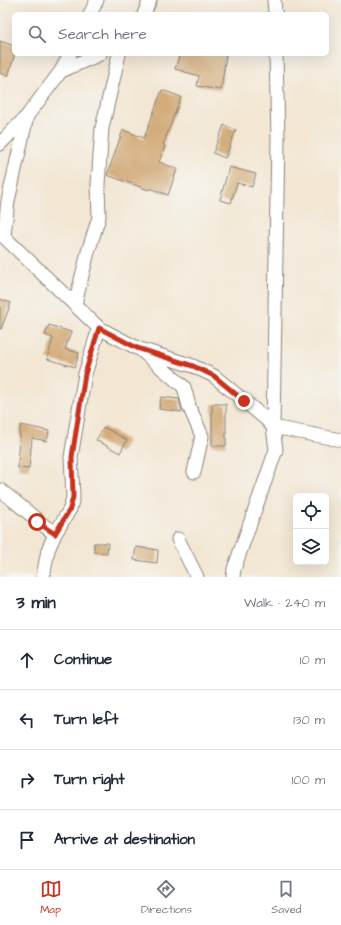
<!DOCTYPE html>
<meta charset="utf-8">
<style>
:root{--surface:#fff;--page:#f6f6f7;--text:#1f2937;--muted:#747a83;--line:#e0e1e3;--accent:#c8321e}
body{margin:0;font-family:"Architects Daughter",sans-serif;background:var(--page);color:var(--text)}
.controls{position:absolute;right:12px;bottom:12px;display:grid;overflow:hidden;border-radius:6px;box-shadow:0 4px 16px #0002}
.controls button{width:36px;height:36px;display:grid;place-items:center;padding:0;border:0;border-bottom:1px solid var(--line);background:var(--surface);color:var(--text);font:20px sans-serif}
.stop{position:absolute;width:12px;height:12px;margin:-9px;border:3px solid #c8321e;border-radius:50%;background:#fff}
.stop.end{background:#c8321e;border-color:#fff;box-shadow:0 1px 4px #0008}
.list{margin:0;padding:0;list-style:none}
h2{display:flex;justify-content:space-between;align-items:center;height:52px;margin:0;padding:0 16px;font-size:17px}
h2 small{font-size:13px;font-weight:400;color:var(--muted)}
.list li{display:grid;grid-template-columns:26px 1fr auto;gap:12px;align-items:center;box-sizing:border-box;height:60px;padding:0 16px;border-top:1px solid var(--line)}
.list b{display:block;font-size:15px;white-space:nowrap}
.list em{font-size:13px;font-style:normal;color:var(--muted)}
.icon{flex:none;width:22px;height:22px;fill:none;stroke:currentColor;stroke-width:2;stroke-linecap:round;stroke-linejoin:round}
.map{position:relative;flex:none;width:341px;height:577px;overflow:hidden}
.search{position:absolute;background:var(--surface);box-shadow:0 4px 16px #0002;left:12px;right:12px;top:12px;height:44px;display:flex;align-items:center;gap:10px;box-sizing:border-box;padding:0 14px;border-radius:6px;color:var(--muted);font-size:15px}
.sheet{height:292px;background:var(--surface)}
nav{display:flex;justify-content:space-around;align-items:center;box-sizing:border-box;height:56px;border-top:1px solid var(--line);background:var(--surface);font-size:11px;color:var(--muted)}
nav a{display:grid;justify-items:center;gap:2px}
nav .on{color:var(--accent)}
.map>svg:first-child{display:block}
.building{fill:#d3ac7a}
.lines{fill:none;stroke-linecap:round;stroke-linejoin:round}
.minor-casing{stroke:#888278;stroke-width:15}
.minor{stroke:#fff;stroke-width:13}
.route{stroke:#c8321e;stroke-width:5}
</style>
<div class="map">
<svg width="341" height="577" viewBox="0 0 341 577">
<rect width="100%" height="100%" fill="#f6f6f2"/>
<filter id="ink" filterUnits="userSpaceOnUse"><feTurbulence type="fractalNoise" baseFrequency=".025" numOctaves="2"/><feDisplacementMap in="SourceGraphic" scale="8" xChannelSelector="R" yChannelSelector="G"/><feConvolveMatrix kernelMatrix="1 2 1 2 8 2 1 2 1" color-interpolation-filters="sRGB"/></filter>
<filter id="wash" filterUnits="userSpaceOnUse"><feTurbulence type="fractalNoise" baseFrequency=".012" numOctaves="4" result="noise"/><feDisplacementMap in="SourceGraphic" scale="16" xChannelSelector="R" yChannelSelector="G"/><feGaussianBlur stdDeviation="0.9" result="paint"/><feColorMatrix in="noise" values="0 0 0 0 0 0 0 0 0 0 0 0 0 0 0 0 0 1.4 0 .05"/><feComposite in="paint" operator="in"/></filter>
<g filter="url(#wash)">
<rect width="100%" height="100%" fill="#f3e7d4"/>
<g id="blocks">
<path class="building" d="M0,41l14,5v11l-6,19 -8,-3z
M180,54h46l-5,36 -24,-4 2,-10 -24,-7z
M162,90l19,7 -18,48 2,1 -6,16 18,7 -9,26 -18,-7 -1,2 -42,-15 16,-45 21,8z
M224,125l12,5 -11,28 -12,-5z
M229,167l27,7 -4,13 -15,-4 -6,20 -11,-3z
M0,299l11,4 -10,26h-1z
M49,325l22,7 -6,17 14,4 -4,14 -28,-8 6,-21 -8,-3z
M161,397l18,2 3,13 -23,-3z
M212,404h14v42h-14z
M21,425l28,6 -2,10 -15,-3 -3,31 -11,-1 2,-33h-1z
M104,427l23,13 -7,13 -24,-13z
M94,543h14l-1,10 -13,-1z
M136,547l22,3 -1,13 -23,-3z"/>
</g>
</g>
<g filter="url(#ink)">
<use href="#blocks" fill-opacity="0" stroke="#888278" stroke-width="1"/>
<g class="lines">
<defs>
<path id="minor" d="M274,0l1,14
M90,14l7,-14
M144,14l6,-14
M61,71l9,-17
M0,144l27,-28 34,-45 39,-17
M0,233l99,95 38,20 56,18 21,10 53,44 6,7 68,13
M4,236l4,-35 19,-85
M75,304l13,-52 11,-35 -1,-33 4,-56 17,-74
M142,351l42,36 5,19 13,30 -8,36
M0,490c19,14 36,30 55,44
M178,539l19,38
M43,577l5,-27 7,-16 15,-25 3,-12 -2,-40 14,-83 14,-46
M233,577l1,-8 42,-119 -3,-23 5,-288 -2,-85"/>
</defs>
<use href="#minor" class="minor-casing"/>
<use href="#minor" class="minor"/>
</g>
</g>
<g class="lines" filter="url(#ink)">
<path class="route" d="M37,522l18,12 15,-25 3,-12 -1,-40 13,-83 14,-46 38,20 56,18 21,10 30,25"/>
</g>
</svg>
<div class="controls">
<button><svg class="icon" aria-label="locate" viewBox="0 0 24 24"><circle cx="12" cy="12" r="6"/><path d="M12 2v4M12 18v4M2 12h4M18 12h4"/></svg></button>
<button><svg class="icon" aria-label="layers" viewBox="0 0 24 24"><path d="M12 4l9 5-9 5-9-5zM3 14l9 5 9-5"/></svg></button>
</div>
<div class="stop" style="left:37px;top:522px"></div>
<div class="stop end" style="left:244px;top:401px"></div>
<div class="search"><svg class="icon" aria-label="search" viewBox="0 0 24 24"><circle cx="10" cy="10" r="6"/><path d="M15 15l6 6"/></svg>Search here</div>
</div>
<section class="sheet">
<h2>3 min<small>Walk · 240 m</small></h2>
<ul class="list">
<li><svg class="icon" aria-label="ahead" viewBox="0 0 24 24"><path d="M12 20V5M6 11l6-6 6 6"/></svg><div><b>Continue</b></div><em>10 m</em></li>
<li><svg class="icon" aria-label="left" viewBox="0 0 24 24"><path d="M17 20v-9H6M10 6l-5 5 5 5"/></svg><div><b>Turn left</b></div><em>130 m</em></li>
<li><svg class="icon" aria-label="right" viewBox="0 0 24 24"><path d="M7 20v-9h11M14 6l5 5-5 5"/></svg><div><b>Turn right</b></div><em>100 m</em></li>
<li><svg class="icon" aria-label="arrive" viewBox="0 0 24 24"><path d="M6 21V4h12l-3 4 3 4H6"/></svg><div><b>Arrive at destination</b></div></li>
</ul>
</section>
<nav>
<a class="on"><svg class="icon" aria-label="map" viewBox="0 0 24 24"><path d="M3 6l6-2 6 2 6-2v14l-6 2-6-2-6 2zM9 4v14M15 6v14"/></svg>Map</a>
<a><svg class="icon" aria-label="directions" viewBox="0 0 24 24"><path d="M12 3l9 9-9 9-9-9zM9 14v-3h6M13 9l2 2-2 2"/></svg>Directions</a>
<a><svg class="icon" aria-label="saved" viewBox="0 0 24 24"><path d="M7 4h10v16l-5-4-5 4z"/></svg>Saved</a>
</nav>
